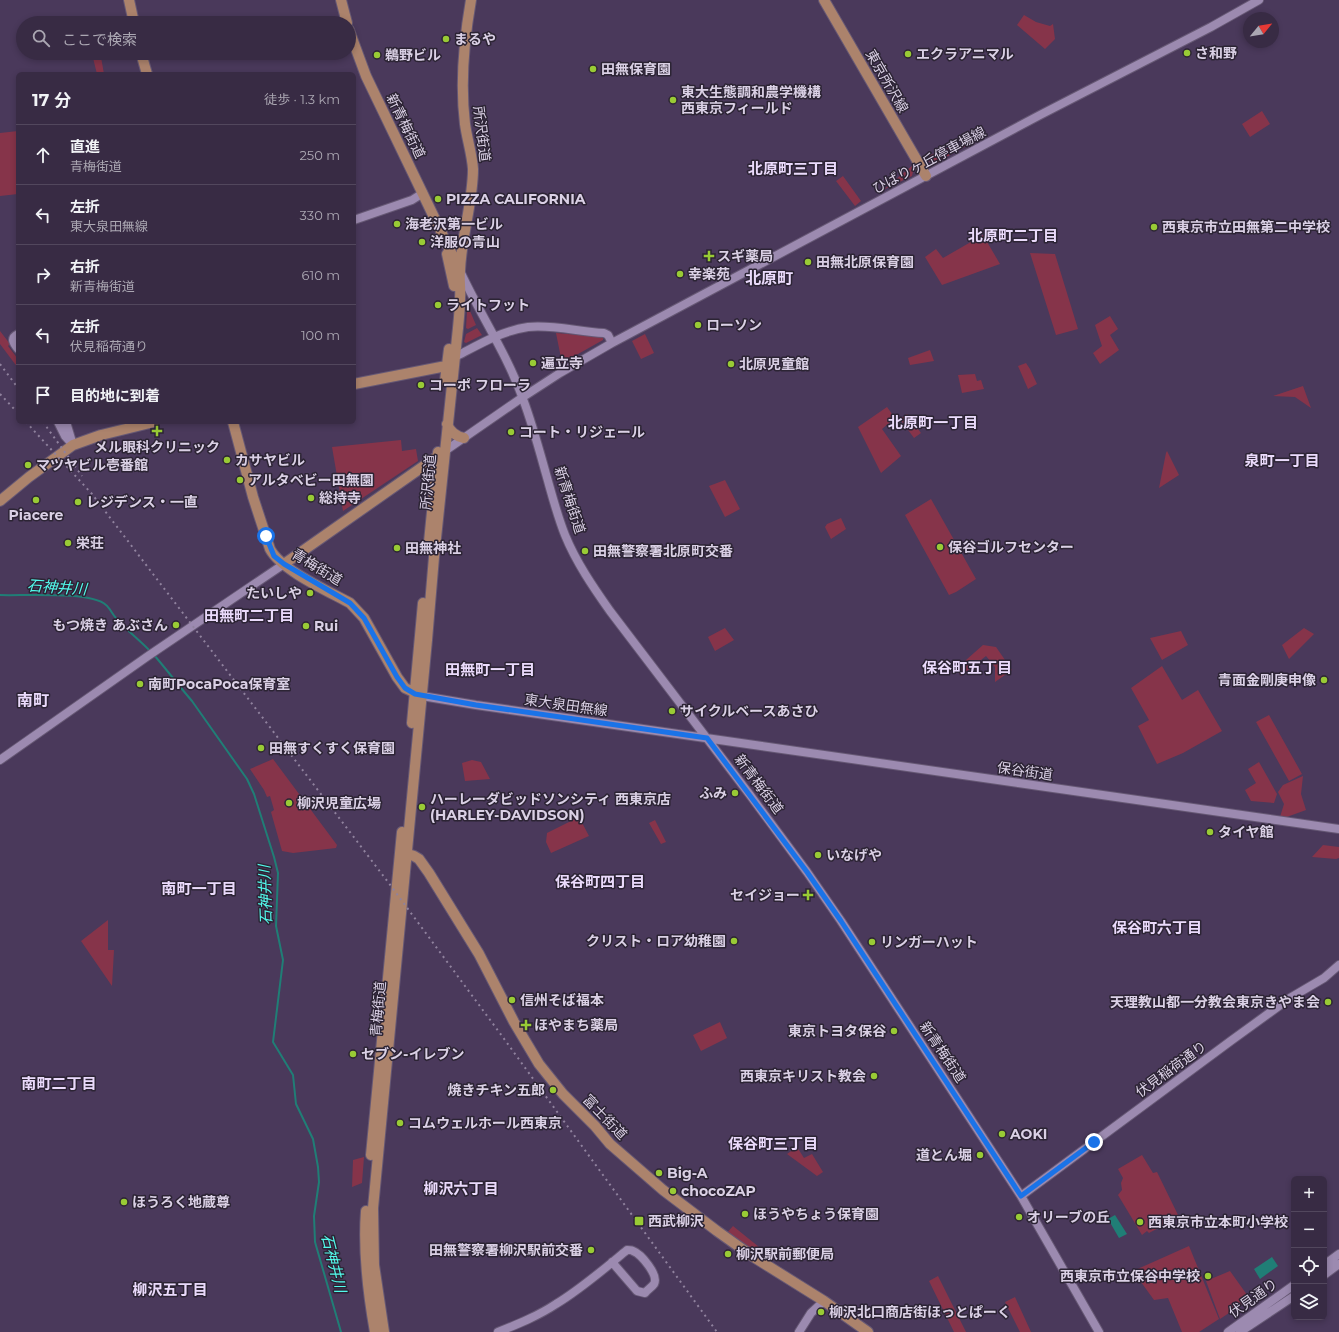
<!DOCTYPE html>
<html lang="ja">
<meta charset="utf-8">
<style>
:root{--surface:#382b44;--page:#43374f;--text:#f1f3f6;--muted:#aba7b2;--line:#52475d}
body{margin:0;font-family:Montserrat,"Noto Sans JP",sans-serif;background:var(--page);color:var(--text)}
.controls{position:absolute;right:12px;bottom:12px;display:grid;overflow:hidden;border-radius:6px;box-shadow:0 2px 6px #0003}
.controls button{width:36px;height:36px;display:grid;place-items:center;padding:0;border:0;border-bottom:1px solid var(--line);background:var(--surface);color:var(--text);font:20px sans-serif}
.compass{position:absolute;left:1243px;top:12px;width:36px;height:36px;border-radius:50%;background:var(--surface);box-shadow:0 2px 6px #0003;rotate:60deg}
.stop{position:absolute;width:12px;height:12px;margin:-9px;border:3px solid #1a73e8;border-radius:50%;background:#fff}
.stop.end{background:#1a73e8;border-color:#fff;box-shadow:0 1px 4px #0008}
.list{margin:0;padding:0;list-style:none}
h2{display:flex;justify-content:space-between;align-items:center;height:52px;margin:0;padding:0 16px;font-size:17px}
h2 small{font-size:13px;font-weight:400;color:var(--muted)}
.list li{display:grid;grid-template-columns:26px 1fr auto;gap:12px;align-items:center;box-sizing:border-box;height:60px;padding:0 16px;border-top:1px solid var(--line)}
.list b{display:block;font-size:15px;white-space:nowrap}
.list p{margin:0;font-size:13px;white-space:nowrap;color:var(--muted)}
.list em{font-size:13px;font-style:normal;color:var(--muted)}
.icon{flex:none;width:22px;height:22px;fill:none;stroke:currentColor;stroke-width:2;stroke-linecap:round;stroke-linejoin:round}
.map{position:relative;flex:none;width:1339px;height:1332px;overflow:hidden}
.search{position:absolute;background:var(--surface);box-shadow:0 2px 6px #0003;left:16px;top:16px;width:340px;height:44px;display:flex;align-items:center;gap:10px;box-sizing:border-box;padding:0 14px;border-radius:22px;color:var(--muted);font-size:15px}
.panel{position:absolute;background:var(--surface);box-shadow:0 2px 6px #0003;left:16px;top:72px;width:340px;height:352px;border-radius:6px}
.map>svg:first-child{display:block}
.green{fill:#86344a}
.water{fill:#207e76}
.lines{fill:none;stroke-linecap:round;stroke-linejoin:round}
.stream{stroke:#207e76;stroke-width:2}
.secondary-casing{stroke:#665874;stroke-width:10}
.primary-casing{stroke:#665874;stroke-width:12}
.secondary{stroke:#9c8ab0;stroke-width:8}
.primary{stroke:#ac836c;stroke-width:10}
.rail{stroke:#90829e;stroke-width:2;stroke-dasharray:2 4;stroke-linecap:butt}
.route{stroke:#1a73e8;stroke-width:5}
.poi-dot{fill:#99cb35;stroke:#2c2434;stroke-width:1.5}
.labels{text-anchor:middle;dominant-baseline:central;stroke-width:3;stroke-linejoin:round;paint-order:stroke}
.poi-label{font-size:14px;font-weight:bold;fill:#dad0e5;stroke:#2c2434;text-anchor:start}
.street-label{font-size:14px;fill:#dad0e5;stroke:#2c2434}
.neighbourhood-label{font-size:15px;font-weight:bold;fill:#eadafb;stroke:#2c2434}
.water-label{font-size:15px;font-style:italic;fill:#53faec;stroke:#2c2434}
.quarter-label{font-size:16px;font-weight:bold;fill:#eadafb;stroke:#2c2434}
</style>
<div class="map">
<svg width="1339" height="1332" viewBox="0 0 1339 1332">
<rect width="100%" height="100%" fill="#4a395b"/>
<path class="green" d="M1024,15l12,7 14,4 3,-2 2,15 -10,10 -28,-24z
M101,57l3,17h-7l-4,-16z
M1262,111l8,13 -20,13 -8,-13z
M18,131v63l-18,2v-63z
M966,146l-30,17 -9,-2 -2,-4 23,-9z
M913,165l1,2 -2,9 -29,14z
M843,176l18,25 -6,5 -19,-25z
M983,235l17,29 -58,21 -17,-28 11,-8 7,9z
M1030,253l25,1 23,75 -22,6z
M467,311h3l6,14 -8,4 -2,-1z
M1110,316l8,13 -8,6 9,15 -19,14 -7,-11 9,-7 -7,-21z
M477,328l5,7 -16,8 -2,-1 2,-8z
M0,331l10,13 -2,2 10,13v9l-18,-24z
M556,333l47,4v3l-41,23z
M645,334l9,19 -13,6 -9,-18z
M930,350l4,11 -24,4 -2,-7z
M1026,363l4,6 7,15 -9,5 -10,-23z
M975,374l2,7 4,-1 3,9 -22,4 -4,-18z
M1303,386l8,22 -16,-11 -22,-1z
M887,407l8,11 -13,11 19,27 -20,17 -23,-46z
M907,414l14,19 -7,5 -14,-19z
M401,440l1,11 14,-2 2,12 -75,50 -11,-64z
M1167,451l12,24 -20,13 7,-35z
M725,480l15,29 -15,8 -16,-31z
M931,499l45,80 -20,13 -7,3 -44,-80z
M841,518l5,11 -15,10 -6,-12 2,-3z
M725,628l9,12 -19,11 -7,-14z
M1304,628l10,6 -25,25 -7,-14z
M1181,631l7,14 -26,15 -12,-22z
M983,645l13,2 16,23 -17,12v-15l-9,-11 -25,20 -3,-4 8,-12z
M1162,666l20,34 16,-10 24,41 -39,22 -26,11 -19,-38 11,-6 -18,-32z
M1269,715l33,59 -13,7 -33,-59z
M273,759l64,86 -1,3 -43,5 -11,-2 -11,-39 3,-2 -4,-14 -3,1 -3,-7 -14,-21z
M472,760l9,2 9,17 -25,2 -3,-18z
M1259,762l18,32 -3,9 -23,-2 -6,-11 11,-7 -8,-14z
M1303,776l-2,18 5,16 -22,8 -4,-1 4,-13 -6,-12 5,-7z
M579,817l10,19 -38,17 -5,-11 1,-9z
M655,820l11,22 -5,2 -12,-21z
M1323,845l16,2v11l-3,1 -24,-2z
M108,920v30h6l-2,36 -31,-45z
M720,1022l7,16 -26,13 -8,-16z
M797,1147l7,11 8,-4 11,18 -6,4 -30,-22z
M1142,1155l11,18 4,-1 22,45 -30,16 -2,-2 -5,4 -24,-40 4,-5 -1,-7 2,-5 -5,-9z
M364,1157l-2,26 -10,4 1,-27z
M733,1226l26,21 -6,8 -28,-20z
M1189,1246l30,73 -20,13h-17l-14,-34 -14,2 -21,-29z
M1230,1271l20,28 -30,20 -14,-38z
M938,1276l28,56h-12l-25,-51z
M1015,1297l16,35h-11l-15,-30z"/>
<path class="water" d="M1115,1215l12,19 -8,4 -11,-19z
M1272,1257l6,9 -18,13 -6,-10z"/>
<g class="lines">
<path class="stream" d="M0,595c22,1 91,-4 106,10 4,3 6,9 10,13 10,12 24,22 35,34
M154,655c13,15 25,31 38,46l55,78 7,15 20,63 4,16 -2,53 7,34 -10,82 20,33 3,29 17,35 5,28 1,15 -5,34 1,26 26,90"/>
<defs>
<path id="secondary" d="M354,220l58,-20 11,-7
M461,273c20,43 46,81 62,126 9,24 16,50 23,75 6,21 11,41 19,61 11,27 28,52 45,76l140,184 57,77 34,49 180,275 78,136
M18,334c-8,4 -5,9 0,15
M455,357c23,-12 46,-26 73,-30 24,-3 51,5 76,6l4,2 4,8
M58,422l7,14 8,9
M66,422l6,20
M442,453l81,-56 37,-24 52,-30 428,-228 171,-88 48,-27
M422,696l54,9 863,124
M0,760l148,-104 136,-92
M1021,1196l211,-156 58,-42 34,-20 15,-13
M1324,1265l15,-11
M1324,1275l15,-11
M498,1332c20,-8 40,-16 58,-28 25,-15 48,-35 71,-54 2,0 5,0 6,1 8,3 26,24 21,33 -2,3 -7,6 -9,9l-8,-2 -25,-29
M799,1332l12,-19 13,-12
M1228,1332l66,-47
M1240,1332l54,-36"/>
<path id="primary" d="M129,0l5,23
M341,0l6,23
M824,0l102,176
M349,30l17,46 94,195
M141,53l6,21
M447,254l7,32
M445,381l4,-32
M354,384l92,-18
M233,422l20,75 17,52c11,21 58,42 80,54l14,15 33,59 8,11 15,7
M447,424c3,8 8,12 17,14
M0,501l29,-24 44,-32 28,-10 53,-13
M429,542l9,-90
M284,564l154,-108
M412,723l11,-120
M402,852l12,4 5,3 10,14 50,81 35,68 25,42 24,30 32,32 15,18 53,46 54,41 35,25 72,45 44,31
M371,1155l31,-323
M366,1211c-3,40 2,82 9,121
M384,1332l-10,-67 -1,-57 54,-568 7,-83 24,-229c1,-10 2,-20 2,-30 1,-9 -1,-18 0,-27 1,-34 13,-68 13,-102 -1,-15 -6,-30 -8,-45 -5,-41 -1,-84 6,-124"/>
</defs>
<use href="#secondary" class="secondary-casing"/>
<use href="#primary" class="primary-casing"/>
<use href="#secondary" class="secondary"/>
<use href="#primary" class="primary"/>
<path class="rail" d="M0,364l18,24
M0,394l18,19
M26,422l66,72 296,388 114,154 215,296
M43,422l39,54"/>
</g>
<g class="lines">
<path class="route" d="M266,536l8,20 10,8 66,39 14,15 33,59 8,11 10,6 61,11 231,33 100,134 34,49 180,275 73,-54"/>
</g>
<g class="poi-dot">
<circle cx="446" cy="39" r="4"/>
<circle cx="1187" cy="53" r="4"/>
<circle cx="908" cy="54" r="4"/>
<circle cx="377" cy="55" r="4"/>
<circle cx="593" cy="69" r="4"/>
<circle cx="673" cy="100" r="4"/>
<circle cx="438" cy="199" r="4"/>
<circle cx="397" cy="224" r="4"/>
<circle cx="1154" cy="227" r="4"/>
<circle cx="422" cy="242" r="4"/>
<path d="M707 250h4v4h4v4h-4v4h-4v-4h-4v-4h4z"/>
<circle cx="808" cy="262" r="4"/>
<circle cx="680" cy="274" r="4"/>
<circle cx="438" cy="305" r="4"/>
<circle cx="698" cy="325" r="4"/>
<circle cx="533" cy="363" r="4"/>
<circle cx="731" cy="364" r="4"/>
<circle cx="421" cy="385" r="4"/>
<path d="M155 425h4v4h4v4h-4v4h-4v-4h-4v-4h4z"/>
<circle cx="511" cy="432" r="4"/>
<circle cx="227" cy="460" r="4"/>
<circle cx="28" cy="465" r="4"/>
<circle cx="240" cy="480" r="4"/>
<circle cx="311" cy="498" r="4"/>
<circle cx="36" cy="500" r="4"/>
<circle cx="78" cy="502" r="4"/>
<circle cx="68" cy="543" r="4"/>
<circle cx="940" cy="547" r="4"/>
<circle cx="397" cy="548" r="4"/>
<circle cx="585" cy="551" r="4"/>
<circle cx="310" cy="593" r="4"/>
<circle cx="176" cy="625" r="4"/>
<circle cx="306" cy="626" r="4"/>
<circle cx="1324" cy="680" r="4"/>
<circle cx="140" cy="684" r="4"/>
<circle cx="672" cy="711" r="4"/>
<circle cx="261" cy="748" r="4"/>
<circle cx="735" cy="793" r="4"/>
<circle cx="289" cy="803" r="4"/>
<circle cx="422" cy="807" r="4"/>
<circle cx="1210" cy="832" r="4"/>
<circle cx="818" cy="855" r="4"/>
<path d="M806 889h4v4h4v4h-4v4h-4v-4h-4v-4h4z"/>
<circle cx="734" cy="941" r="4"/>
<circle cx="872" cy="942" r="4"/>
<circle cx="512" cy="1000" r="4"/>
<circle cx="1328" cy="1002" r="4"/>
<path d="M524 1019h4v4h4v4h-4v4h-4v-4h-4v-4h4z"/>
<circle cx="894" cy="1031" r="4"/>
<circle cx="353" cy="1054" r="4"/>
<circle cx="874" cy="1076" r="4"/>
<circle cx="553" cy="1090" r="4"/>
<circle cx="400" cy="1123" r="4"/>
<circle cx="1002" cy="1134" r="4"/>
<circle cx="980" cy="1155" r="4"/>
<circle cx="659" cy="1173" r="4"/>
<circle cx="673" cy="1191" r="4"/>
<circle cx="124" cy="1202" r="4"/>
<circle cx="745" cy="1214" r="4"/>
<circle cx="1019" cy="1217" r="4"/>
<rect x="634" y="1216" width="10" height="10" rx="2"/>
<circle cx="1140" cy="1222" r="4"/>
<circle cx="591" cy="1250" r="4"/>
<circle cx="728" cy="1254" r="4"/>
<circle cx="1208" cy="1276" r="4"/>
<circle cx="821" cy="1312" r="4"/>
</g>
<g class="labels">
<g class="poi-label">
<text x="454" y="39">まるや</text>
<text x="1195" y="53">さ和野</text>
<text x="916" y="54">エクラアニマル</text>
<text x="385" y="55">鵜野ビル</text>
<text x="601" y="69">田無保育園</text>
<text x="681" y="92">東大生態調和農学機構<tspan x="681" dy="16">西東京フィールド</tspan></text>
<text x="446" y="199">PIZZA CALIFORNIA</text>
<text x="405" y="224">海老沢第一ビル</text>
<text x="1162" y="227">西東京市立田無第二中学校</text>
<text x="430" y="242">洋服の青山</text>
<text x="717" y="256">スギ薬局</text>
<text x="816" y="262">田無北原保育園</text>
<text x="688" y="274">幸楽苑</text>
<text x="446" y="305">ライトフット</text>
<text x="706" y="325">ローソン</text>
<text x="541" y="363">遍立寺</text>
<text x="739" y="364">北原児童館</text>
<text x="429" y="385">コーポ フローラ</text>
<text x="519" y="432">コート・リジェール</text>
<text x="157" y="447" text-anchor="middle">メル眼科クリニック</text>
<text x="235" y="460">カサヤビル</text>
<text x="36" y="465">マツヤビル壱番館</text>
<text x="248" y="480">アルタベビー田無園</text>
<text x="319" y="498">総持寺</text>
<text x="86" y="502">レジデンス・一直</text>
<text x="36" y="515" text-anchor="middle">Piacere</text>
<text x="76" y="543">栄荘</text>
<text x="948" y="547">保谷ゴルフセンター</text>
<text x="405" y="548">田無神社</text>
<text x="593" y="551">田無警察署北原町交番</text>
<text x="302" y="593" text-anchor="end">たいしや</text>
<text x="168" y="625" text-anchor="end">もつ焼き あぶさん</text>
<text x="314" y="626">Rui</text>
<text x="1316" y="680" text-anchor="end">青面金剛庚申像</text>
<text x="148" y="684">南町PocaPoca保育室</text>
<text x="680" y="711">サイクルベースあさひ</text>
<text x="269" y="748">田無すくすく保育園</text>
<text x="727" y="793" text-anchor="end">ふみ</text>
<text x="430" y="799">ハーレーダビッドソンシティ 西東京店<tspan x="430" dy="16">(HARLEY-DAVIDSON)</tspan></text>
<text x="297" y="803">柳沢児童広場</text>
<text x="1218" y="832">タイヤ館</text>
<text x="826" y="855">いなげや</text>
<text x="800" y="895" text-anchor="end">セイジョー</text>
<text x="726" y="941" text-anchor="end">クリスト・ロア幼稚園</text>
<text x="880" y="942">リンガーハット</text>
<text x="520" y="1000">信州そば福本</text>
<text x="1320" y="1002" text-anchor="end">天理教山都一分教会東京きやま会</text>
<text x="534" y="1025">ほやまち薬局</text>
<text x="886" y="1031" text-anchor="end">東京トヨタ保谷</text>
<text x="361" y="1054">セブン-イレブン</text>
<text x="866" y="1076" text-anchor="end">西東京キリスト教会</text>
<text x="545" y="1090" text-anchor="end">焼きチキン五郎</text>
<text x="408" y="1123">コムウェルホール西東京</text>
<text x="1010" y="1134">AOKI</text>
<text x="972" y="1155" text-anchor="end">道とん堀</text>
<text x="667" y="1173">Big-A</text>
<text x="681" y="1191">chocoZAP</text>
<text x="132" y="1202">ほうろく地蔵尊</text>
<text x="753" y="1214">ほうやちょう保育園</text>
<text x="1027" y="1217">オリーブの丘</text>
<text x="648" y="1221">西武柳沢</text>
<text x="1148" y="1222">西東京市立本町小学校</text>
<text x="583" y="1250" text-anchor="end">田無警察署柳沢駅前交番</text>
<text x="736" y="1254">柳沢駅前郵便局</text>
<text x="1200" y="1276" text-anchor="end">西東京市立保谷中学校</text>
<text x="829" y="1312">柳沢北口商店街ほっとぱーく</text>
</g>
<g class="street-label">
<text transform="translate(887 81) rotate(60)">東京所沢線</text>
<text transform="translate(406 126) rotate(64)">新青梅街道</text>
<text transform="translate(482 134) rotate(83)">所沢街道</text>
<text transform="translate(929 160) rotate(-28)">ひばりヶ丘停車場線</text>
<text transform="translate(428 482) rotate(-85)">所沢街道</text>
<text transform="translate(570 500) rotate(72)">新青梅街道</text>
<text transform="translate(317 567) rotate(31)">青梅街道</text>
<text transform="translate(566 705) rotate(8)">東大泉田無線</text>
<text transform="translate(1025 771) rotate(8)">保谷街道</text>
<text transform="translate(759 784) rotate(53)">新青梅街道</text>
<text transform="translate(378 1009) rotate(-85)">青梅街道</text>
<text transform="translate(943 1052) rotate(56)">新青梅街道</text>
<text transform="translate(1171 1069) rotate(-36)">伏見稲荷通り</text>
<text transform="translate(605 1117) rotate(46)">富士街道</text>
<text transform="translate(1253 1298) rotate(-35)">伏見通り</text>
</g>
<g class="neighbourhood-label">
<text x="793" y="168">北原町三丁目</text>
<text x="1013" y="235">北原町二丁目</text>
<text x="933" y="422">北原町一丁目</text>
<text x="1282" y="460">泉町一丁目</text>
<text x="249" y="615">田無町二丁目</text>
<text x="967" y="667">保谷町五丁目</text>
<text x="490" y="669">田無町一丁目</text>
<text x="600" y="881">保谷町四丁目</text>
<text x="199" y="888">南町一丁目</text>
<text x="1157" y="927">保谷町六丁目</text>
<text x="59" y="1083">南町二丁目</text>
<text x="773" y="1143">保谷町三丁目</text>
<text x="461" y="1188">柳沢六丁目</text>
<text x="170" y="1289">柳沢五丁目</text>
</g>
<g class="water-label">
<text transform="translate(57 587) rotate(4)">石神井川</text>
<text transform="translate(265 895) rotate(-92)">石神井川</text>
<text transform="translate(334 1263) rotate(76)">石神井川</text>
</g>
<g class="quarter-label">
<text x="769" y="278">北原町</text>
<text x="33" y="700">南町</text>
</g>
</g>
</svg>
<div class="controls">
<button>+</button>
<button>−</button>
<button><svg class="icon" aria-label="locate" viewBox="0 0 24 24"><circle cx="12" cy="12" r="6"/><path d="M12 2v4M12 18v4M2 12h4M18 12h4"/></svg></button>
<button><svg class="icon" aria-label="layers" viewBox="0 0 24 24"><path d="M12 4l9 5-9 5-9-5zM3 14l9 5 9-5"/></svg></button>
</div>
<svg class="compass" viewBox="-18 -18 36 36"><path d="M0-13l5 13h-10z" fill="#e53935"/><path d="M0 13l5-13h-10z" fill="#aba7b2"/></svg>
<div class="stop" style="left:266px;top:536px"></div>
<div class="stop end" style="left:1094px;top:1142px"></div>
<div class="search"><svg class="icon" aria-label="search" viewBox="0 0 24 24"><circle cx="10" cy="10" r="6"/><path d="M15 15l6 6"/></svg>ここで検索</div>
<section class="panel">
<h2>17 分<small>徒歩 · 1.3 km</small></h2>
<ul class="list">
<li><svg class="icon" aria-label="ahead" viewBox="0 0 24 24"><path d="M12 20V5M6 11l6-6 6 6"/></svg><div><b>直進</b><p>青梅街道</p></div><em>250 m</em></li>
<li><svg class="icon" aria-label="left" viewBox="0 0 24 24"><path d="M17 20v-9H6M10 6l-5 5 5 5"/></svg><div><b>左折</b><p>東大泉田無線</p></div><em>330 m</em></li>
<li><svg class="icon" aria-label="right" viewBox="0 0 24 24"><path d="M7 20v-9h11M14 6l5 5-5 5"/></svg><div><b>右折</b><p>新青梅街道</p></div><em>610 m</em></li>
<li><svg class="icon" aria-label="left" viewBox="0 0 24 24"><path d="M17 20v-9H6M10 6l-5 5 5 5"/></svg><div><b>左折</b><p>伏見稲荷通り</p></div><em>100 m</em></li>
<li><svg class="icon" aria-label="arrive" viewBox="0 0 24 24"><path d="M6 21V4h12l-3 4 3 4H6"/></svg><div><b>目的地に到着</b></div></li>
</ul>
</section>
</div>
